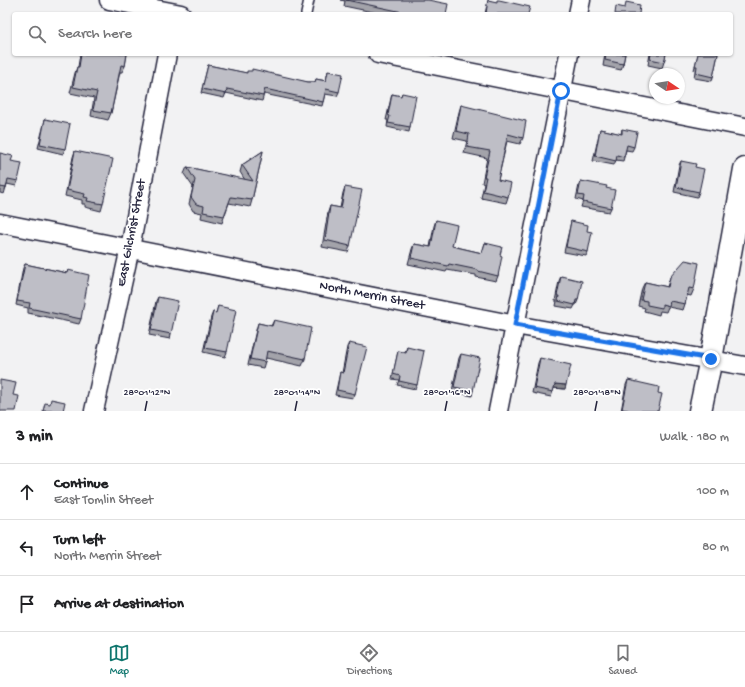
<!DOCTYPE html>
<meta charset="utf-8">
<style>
:root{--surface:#fff;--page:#f2f2f2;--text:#202124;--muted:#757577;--line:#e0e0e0;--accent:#0f766e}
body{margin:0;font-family:"Gochi Hand",sans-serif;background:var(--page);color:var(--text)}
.compass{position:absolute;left:649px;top:68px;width:36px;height:36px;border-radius:50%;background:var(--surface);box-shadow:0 1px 3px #0004;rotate:102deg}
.stop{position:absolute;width:12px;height:12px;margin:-9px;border:3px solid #1a73e8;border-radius:50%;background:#fff}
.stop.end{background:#1a73e8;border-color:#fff;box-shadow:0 1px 4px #0008}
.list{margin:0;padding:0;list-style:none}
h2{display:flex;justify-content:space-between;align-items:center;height:52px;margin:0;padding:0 16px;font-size:17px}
h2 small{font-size:13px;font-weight:400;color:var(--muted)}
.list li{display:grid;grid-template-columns:26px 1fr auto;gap:12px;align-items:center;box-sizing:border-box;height:56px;padding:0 16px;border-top:1px solid var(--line)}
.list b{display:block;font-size:15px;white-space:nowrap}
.list p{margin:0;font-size:13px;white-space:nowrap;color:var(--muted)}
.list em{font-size:13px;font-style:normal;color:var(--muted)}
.icon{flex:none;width:22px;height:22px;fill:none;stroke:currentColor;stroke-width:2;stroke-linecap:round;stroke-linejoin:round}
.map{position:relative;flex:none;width:745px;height:411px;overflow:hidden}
.search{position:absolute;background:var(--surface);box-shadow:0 1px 3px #0004;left:12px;right:12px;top:12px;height:44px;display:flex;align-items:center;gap:10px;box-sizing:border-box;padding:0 14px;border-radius:4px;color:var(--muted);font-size:15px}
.sheet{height:220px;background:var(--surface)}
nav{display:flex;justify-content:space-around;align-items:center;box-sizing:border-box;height:56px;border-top:1px solid var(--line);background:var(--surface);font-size:11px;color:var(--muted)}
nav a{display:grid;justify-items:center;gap:2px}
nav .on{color:var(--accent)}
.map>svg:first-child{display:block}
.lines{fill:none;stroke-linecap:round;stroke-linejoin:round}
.service-casing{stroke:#22223b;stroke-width:12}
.minor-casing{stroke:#22223b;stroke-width:21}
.tertiary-casing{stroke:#22223b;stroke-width:25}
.service{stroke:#fff;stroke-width:9}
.minor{stroke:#fff;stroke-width:18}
.tertiary{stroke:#fff;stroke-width:22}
.wall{fill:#a3a3aa;stroke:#22223b}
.shaded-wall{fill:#85858b;stroke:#22223b}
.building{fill:#bebec6;stroke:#22223b}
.route{stroke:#1a73e8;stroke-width:5}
.ticks{fill:none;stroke:#22223b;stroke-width:1.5}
.labels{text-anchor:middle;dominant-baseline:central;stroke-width:3.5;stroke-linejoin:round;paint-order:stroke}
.street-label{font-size:13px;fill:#22223b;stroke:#fff}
.ticks-label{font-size:10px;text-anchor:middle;fill:#22223b;stroke:#fff;stroke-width:3.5;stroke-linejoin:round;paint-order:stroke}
</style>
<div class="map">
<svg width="745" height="411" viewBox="0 0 745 411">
<rect width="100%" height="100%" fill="#f2f2f3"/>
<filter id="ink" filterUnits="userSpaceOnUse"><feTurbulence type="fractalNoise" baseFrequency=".025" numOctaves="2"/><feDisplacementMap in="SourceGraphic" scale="8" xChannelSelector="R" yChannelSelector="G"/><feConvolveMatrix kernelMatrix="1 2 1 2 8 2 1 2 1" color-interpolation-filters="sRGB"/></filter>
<g filter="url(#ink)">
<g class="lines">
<defs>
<path id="service" d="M306,14l3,-14"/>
<path id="minor" d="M109,0l72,14
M578,14l3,-14
M378,54l367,73
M0,223l515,102 230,41
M94,411l36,-163 37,-194
M498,411l71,-357"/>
<path id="tertiary" d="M700,411l11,-52 34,-190"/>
</defs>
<use href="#service" class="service-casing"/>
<use href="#minor" class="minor-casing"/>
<use href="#tertiary" class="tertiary-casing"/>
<use href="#service" class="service"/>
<use href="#minor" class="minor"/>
<use href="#tertiary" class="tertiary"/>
</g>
<path class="wall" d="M340,0h88l18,14h-64l-38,-8 1,-5z
M488,0l40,14h-43z
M80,54h47l-2,12 -3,6h-2l-9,41 -3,7 -17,-4 3,-18 -24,-5 5,-20 2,-6h1z
M605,54h20l-2,10 -2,6 -18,-4z
M650,54h16l-2,8 -2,6 -14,-3z
M698,54h20l-5,23 -1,4 -18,-3 1,-7 -1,-1z
M208,65l38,8 62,9h7l1,-3 10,2 2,-10 11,21 -2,4 -12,-2 -3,12 -58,-12 -2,7 -36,-8 -2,5 -23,-5z
M402,93l8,34 -1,5 -22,-5 1,-7h-2l5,-22 1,-4 9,2z
M461,105l62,33 -3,6 -13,-3 -9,39 10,17 -2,6 -25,-5 3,-14 -2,-1 5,-25 -23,-5 3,-12 -14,-3 6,-26z
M45,119l20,30 -2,5 -25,-6 6,-24z
M600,129l21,5 1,-5 12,18 -2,4 -6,-1 -3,11 -7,-1 -2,5 -21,-4 6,-27z
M75,151l28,53 -2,7 -16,-4v-3h-3v-4l-17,-4 8,-39z
M263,151l-11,49 -2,7 -21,-4 -7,20 -21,-5 1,-5 -9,-2 -4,-7 4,-17 -9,-13 3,-7 58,13 -5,-8 2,-7z
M0,153l11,8 7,20 -2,5 -9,-2 -3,10 -4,-1z
M681,161l14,6 4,25 -2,5 -23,-5 5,-27z
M581,181l25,7 5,20 -2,4 -28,-5 2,-6 -7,-2 3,-14z
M345,187l5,59 -2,6 -26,-5 6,-35 2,-6 10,2 3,-15z
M436,220l16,26 30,7 3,-10 15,12 -2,21 -2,5 -20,-4v-2l-29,-5 -1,2 -38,-8 4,-15 2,-5 16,3 4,-21z
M571,221l17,31 -2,4 -22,-4 6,-26z
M25,264l42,9 1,-3 13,49 -2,5 -51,-11v-5l-12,-3 7,-37z
M561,276l17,24 -2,5h-1l-2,4 -17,-3 1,-5h-2l4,-20z
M670,277l24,12 -3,7 -4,-1 -2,9 -2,6 -15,-3 -2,5 -6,-1 -1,4 -15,-4 1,-3 -7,-2 4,-18 3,-6 22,5z
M158,297l13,37 -1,5 -21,-4 7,-34z
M218,306l9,46 -2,5 -22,-5 8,-35 2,-5 3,1z
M274,320l31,39 -3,7 -36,-8 -3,10 -15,-3 8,-35 2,-7 13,3z
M349,343l6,51 -2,4 -18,-3 4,-18 1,-5 2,1 5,-26z
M407,347l10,38 -2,4 -18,-4 2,-5 -7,-1 5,-23 1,-5 7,1z
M461,354l12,37 -1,5 -20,-5 7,-33z
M540,358l25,31 -11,-1 -3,9 -19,-4 6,-30z
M628,380l30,13v18h-37l5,-26z"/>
<path class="shaded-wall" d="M555,384l11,1 -1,4 -12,-1z"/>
<path class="building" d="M346,0h82l20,4 -2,10h-34z
M488,0l9,2v-2h2l31,7 -2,7h-36l-6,-1z
M626,2l14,3 -1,9h-24l1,-8 9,2z
M81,54h46l-2,12 -4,-1 -10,48 -18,-3 4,-18 -24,-5 4,-20h2z
M606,54h19l-2,10 -18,-4z
M651,54h15l-2,8 -14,-3z
M698,54h20l-5,23 -17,-4 1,-7h-2z
M208,65l39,8v-2h5v-2l56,13h7l1,-3 10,2 2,-10 15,3 -4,18 -13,-3 -3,13 -58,-13 -2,7 -36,-7 -1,5 -24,-5z
M402,93l14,3 -6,31 -22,-4 2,-7 -2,-1 4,-21 9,2z
M461,105l65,16 -3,17 -15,-4 -10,46 13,3 -3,14 -25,-6 3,-14h-2l6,-26 -23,-4 2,-13 -13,-3z
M45,119l25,5 -5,25 -25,-5z
M600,129l22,5v-5l15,3 -3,15 -7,-2 -3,12 -7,-2 -1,6 -21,-5z
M75,151l38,8 -10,45 -16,-3 1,-3 -4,-1 1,-3 -18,-4z
M263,151l-11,49 -21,-3 -7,19 -21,-4 1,-6 -8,-2 -5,-7 4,-17 -8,-13 66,14 -11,-16z
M0,153l13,3 -2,5 11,2 -4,18 -10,-2 -2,9 -6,-1z
M681,161l15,3 -1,3 9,2 -5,23 -23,-5z
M581,181l26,5 -1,2 9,2 -4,18 -28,-6 1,-6 -6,-1z
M345,187l17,3 -12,56 -25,-6 5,-34 11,2z
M436,220l21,5 -5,21 30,7 3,-10 17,4 -2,8 2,1 -4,20 -20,-5v-1l-29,-6 -1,2 -37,-8 3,-14 17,3z
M571,221l17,4 -1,6 5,1 -4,20 -22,-5z
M685,260l14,3 -5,26 -5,-1 -4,16 -15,-3 -1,5 -7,-2v4l-15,-3v-4l-6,-1 4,-18 23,5 2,-10z
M25,264l42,9 1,-3 21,5 -8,44 -52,-11 1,-5 -13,-2z
M561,276l21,5 -4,19h-2l-1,5 -17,-4 1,-5h-2z
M158,297l20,4 -7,33 -20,-4z
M218,306l18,4 -9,42 -22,-4 8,-36 3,1z
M274,320l37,8 -6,31 -38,-8 -2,11 -15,-3 8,-36 14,3z
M349,343l18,4 -12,47 -18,-4 3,-18 3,1z
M407,347l17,4 -7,34 -18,-4 1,-5 -7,-2 5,-23 8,2z
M461,354l19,4 -7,33 -19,-4z
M540,358l31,7 -5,20 -11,-1 -2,8 -19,-4z
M0,380l16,3 -3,12 6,1 -3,15h-16z
M628,380l31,7 -1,6 4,1 -4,17h-30v-1l-6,-1z
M51,399l14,3 -2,9h-20l2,-8 5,1z"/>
</g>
<g class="lines" filter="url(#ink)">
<path class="route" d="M561,91l-46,234 196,34"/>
</g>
<path class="ticks" d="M145,411l2,-10M295,411l2,-10M445,411l2,-10M595,411l2,-10"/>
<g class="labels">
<g class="street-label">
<text transform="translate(132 233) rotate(-79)">East Gilchrist Street</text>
<text transform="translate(372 296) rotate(11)">North Merrin Street</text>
</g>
</g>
<g class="ticks-label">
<text x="147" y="395">28°01'12"N</text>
<text x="297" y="395">28°01'14"N</text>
<text x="447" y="395">28°01'16"N</text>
<text x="597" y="395">28°01'18"N</text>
</g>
</svg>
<svg class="compass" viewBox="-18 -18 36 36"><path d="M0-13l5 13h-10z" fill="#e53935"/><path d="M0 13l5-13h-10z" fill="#757577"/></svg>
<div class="stop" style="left:561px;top:91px"></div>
<div class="stop end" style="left:711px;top:359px"></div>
<div class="search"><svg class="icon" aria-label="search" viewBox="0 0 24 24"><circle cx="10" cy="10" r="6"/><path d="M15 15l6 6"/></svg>Search here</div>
</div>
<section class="sheet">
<h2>3 min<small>Walk · 180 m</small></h2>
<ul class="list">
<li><svg class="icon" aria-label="ahead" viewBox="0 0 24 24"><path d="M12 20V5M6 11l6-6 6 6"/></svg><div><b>Continue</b><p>East Tomlin Street</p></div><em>100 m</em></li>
<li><svg class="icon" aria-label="left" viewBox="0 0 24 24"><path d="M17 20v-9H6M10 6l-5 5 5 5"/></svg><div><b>Turn left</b><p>North Merrin Street</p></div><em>80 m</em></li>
<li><svg class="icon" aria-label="arrive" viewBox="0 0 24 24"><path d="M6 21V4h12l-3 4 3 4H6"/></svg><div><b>Arrive at destination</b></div></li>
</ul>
</section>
<nav>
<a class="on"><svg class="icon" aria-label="map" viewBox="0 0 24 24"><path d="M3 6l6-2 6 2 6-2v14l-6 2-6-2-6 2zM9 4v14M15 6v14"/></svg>Map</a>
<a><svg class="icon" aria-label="directions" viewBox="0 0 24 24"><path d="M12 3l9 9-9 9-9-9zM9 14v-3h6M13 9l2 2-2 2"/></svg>Directions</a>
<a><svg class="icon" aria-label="saved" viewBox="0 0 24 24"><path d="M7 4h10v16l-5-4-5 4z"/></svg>Saved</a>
</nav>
